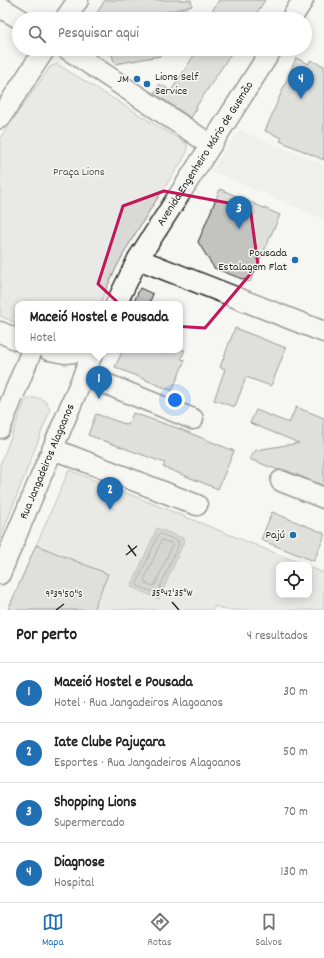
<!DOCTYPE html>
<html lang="pt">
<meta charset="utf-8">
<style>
:root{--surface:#fff;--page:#f2f2f2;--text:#222;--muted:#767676;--line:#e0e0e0;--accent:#1f6fb2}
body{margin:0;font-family:Dekko,sans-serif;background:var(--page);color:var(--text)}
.controls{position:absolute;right:12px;bottom:12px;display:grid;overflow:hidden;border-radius:8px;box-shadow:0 2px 10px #0003}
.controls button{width:36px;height:36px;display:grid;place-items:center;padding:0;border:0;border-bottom:1px solid var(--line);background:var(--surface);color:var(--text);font:20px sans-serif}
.you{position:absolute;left:175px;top:400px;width:14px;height:14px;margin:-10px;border:3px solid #fff;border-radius:50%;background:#1a73e8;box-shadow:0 0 0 6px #1a73e833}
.badge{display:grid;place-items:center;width:26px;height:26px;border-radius:50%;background:var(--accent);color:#fff;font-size:13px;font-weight:700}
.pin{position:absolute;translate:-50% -33px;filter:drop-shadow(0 1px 2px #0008)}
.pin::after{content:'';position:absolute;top:21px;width:14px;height:12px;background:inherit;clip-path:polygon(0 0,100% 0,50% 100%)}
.popup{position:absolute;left:15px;top:301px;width:168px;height:52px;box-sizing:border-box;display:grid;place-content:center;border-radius:8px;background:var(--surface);filter:drop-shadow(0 1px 3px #0005);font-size:13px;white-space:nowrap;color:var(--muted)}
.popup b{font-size:15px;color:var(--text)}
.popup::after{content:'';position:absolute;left:50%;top:100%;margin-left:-8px;border:8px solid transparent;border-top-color:var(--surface)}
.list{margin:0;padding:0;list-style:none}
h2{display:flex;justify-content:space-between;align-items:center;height:52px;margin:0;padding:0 16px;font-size:17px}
h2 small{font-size:13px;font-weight:400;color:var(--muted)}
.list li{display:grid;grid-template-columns:26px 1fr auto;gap:12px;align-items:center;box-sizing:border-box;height:60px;padding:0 16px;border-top:1px solid var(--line)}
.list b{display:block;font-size:15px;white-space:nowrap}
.list p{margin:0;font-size:13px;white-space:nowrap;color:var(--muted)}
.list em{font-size:13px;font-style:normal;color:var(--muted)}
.icon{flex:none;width:22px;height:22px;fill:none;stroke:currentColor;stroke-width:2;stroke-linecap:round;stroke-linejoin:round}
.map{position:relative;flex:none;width:324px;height:610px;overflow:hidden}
.search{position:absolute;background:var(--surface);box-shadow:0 2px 10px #0003;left:12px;right:12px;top:12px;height:44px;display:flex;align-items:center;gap:10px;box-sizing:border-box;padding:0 14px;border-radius:22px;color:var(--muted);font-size:15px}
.sheet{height:292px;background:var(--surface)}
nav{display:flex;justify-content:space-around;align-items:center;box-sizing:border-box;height:56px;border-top:1px solid var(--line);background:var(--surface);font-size:11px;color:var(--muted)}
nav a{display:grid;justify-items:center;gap:2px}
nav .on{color:var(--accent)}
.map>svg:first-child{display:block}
.built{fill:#e7e7e3}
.green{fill:#d9d9d5;stroke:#828280}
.water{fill:#aeaeab;stroke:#7a7a78}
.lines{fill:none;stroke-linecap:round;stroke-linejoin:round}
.shore{stroke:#5f5f5e;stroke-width:1}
.building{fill:#c3c3c0;stroke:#2b2b2b}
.minor-casing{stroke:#2b2b2b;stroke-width:23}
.minor{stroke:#f6f6f2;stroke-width:20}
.marked{fill:none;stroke:#c2185b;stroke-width:3;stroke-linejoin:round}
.ticks{fill:none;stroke:#2b2b2b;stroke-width:1.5}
.poi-dot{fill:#1f6fb2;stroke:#f6f6f2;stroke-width:1.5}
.labels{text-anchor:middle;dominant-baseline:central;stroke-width:3;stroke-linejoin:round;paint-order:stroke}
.poi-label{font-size:12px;fill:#2b2b2b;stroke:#f6f6f2;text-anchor:end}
.street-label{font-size:12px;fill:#2b2b2b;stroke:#f6f6f2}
.park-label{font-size:12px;fill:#565656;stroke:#f6f6f2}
.ticks-label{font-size:10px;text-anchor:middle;fill:#2b2b2b;stroke:#f6f6f2;stroke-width:3;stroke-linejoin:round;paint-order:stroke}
</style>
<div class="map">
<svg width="324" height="610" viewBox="0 0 324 610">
<rect width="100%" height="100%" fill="#f6f6f2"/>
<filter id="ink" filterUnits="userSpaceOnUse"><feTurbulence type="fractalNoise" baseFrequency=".025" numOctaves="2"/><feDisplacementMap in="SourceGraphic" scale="8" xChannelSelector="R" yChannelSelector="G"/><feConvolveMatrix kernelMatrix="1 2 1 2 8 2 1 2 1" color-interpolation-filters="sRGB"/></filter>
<g filter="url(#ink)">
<path class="built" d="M239,130l85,35v54l-113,-48z"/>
<path class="green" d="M57,64l130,80v8l-5,9c-30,46 -62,91 -82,143h-82v20l-18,-8v-178l50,-71z
M31,398c11,0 15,1 19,12l-50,129v-74l25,-64z
M69,470l236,95h-26v30h30v-28l15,6v37h-98l-11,-4 -2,4h-205z"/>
<path class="water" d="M157,528l28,11 -26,60 -28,-12z"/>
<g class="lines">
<path class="shore" d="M159,534h2l17,7 1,2 -21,49 -2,1 -18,-7 -1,-2z
M162,540l9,3 1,3 -17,39 -2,1 -8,-3 -1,-2z"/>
</g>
<path class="building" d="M105,0h86l1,6 -39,9 7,4h-67z
M219,0h46l-12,19h-46z
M110,49h49l1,7 -45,8z
M198,49h36l-38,58 1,1 -6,10 -37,-25 6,-9 11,7z
M296,58l13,6 1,-4 14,6v94l-44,-19 2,-3 -17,-7z
M220,189l60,26 -30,67 -36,-14 -16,-26z
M140,288l13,6 -4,10h-16z
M235,328l51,20 -15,38 -25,-9 -11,30 -21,-7 11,-31 -5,-2z
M123,350h30l10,4 2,-4h20l-4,9 4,1 -13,31 -57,-24z
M296,407l28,11v68l-39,-16h-7l-29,-11 7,-9 43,-7 -49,-20 6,-13 33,13z
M133,413l47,16 54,22 -16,38 -55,-22 2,-4 -77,-28 8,-21 32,11z
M272,512l52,21v4l-10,24 -53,-21z
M36,545l72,29 -15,36h-85z"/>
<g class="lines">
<defs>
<g id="minor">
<path d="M0,7l20,12"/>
<path d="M65,19l13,-19"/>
<path d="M291,19l12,-19"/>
<path d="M67,49l144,96"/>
<path d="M0,118l45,-69"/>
<path d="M138,259l186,73"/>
<path id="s1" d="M116,304l22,-45 73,-114 61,-96"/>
<path d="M0,332l18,8"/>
<path d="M49,350l16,3 29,-3"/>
<path d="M84,375l109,44"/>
<path d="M0,428l32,-78"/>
<path d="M53,449l144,56"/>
<path d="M281,481l43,17"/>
<path id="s2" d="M0,574l94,-224"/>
</g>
</defs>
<use href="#minor" class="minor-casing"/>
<use href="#minor" class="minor"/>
</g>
</g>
<path d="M0 0H324V610H0ZM164,191l86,16 8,58 -53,63 -64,-4 -43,-40 25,-78z" fill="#f6f6f2" fill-opacity=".55" fill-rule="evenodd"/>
<path class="marked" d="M164,191l86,16 8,58 -53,63 -64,-4 -43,-40 25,-78z"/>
<path class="ticks" d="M128,545l8,11M126,555l11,-9M172,602l7,8M56,610l8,-6"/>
<g class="poi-dot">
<circle cx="137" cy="79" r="4"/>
<circle cx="147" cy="84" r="4"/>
<circle cx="295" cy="260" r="4"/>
<circle cx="293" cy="535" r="4"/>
</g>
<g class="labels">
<g class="poi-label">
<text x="155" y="77" text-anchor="start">Lions Self<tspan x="155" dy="14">Service</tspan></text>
<text x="129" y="79">JM</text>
<text x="287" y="253">Pousada<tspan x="287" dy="14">Estalagem Flat</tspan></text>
<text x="285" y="535">Pajú</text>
</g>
<g class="street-label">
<text stroke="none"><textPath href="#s1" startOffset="175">Avenida Engenheiro Mário de Gusmão</textPath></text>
<text stroke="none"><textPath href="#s2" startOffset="122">Rua Jangadeiros Alagoanos</textPath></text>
</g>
<g class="park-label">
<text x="79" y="172">Praça Lions</text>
</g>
</g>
<g class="ticks-label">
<text x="172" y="596">35°42'35"W</text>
<text x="64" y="597">9°39'50"S</text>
</g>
</svg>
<div class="controls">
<button><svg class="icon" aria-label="locate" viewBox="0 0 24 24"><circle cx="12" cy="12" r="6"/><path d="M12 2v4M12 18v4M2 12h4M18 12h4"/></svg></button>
</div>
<div class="you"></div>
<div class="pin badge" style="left:99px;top:399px">1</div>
<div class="popup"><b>Maceió Hostel e Pousada</b>Hotel</div>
<div class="pin badge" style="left:110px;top:510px">2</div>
<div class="pin badge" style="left:239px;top:229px">3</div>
<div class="pin badge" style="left:301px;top:99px">4</div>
<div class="search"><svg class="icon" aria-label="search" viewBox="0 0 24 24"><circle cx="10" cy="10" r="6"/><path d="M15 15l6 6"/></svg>Pesquisar aqui</div>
</div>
<section class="sheet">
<h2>Por perto<small>4 resultados</small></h2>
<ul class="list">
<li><span class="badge">1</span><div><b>Maceió Hostel e Pousada</b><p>Hotel · Rua Jangadeiros Alagoanos</p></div><em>30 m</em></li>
<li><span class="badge">2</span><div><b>Iate Clube Pajuçara</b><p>Esportes · Rua Jangadeiros Alagoanos</p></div><em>50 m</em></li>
<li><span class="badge">3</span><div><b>Shopping Lions</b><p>Supermercado</p></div><em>70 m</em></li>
<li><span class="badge">4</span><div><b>Diagnose</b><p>Hospital</p></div><em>130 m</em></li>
</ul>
</section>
<nav>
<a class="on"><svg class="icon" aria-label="map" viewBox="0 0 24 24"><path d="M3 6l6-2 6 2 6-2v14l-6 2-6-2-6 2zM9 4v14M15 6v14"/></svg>Mapa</a>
<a><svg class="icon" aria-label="directions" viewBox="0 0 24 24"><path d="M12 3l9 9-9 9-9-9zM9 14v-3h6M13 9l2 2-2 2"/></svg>Rotas</a>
<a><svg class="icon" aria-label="saved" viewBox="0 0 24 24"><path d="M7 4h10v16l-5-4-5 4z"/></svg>Salvos</a>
</nav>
